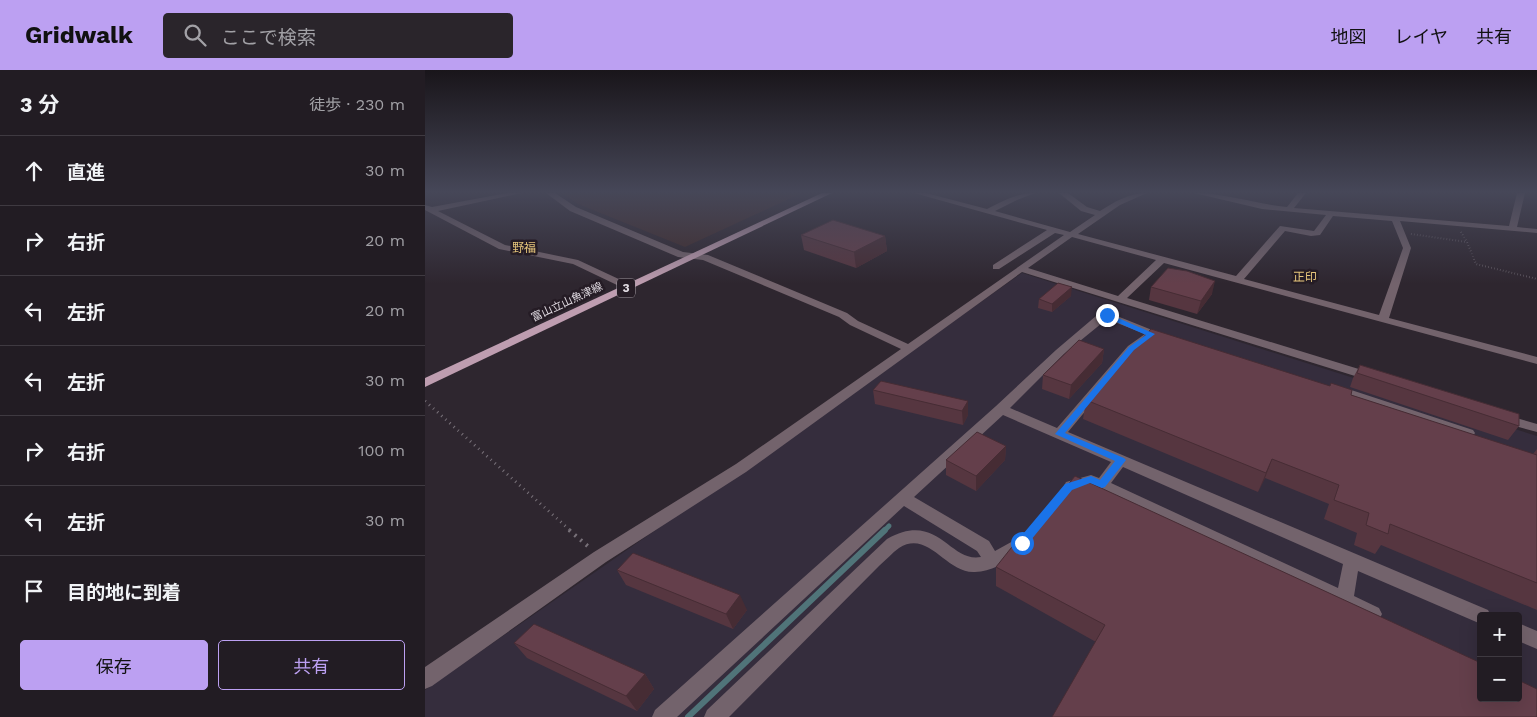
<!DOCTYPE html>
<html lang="ja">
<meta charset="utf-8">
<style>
:root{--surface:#221c23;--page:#2a252b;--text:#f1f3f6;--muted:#a2a1a6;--line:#3f3a41;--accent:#bca0f2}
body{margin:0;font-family:"Work Sans","Noto Sans JP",sans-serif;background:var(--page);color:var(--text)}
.controls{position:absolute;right:15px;bottom:15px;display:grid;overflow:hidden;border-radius:5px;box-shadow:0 5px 20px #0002}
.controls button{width:45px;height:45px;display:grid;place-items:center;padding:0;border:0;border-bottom:1px solid var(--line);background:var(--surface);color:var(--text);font:25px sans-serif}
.stop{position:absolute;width:15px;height:15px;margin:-11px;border:4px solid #1a73e8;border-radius:50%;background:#fff}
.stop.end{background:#1a73e8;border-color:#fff;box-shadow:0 1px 5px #0008}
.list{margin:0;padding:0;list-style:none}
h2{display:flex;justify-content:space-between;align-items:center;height:65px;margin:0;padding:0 20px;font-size:21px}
h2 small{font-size:16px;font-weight:400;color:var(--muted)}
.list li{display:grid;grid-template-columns:32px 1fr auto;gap:15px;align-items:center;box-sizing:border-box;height:70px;padding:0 20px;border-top:1px solid var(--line)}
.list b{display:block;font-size:19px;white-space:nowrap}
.list em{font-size:16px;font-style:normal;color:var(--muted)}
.actions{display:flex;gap:10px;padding:15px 20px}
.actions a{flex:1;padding:11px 0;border:1px solid var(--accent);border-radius:5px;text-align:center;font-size:18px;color:var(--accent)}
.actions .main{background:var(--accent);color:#111}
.icon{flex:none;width:28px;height:28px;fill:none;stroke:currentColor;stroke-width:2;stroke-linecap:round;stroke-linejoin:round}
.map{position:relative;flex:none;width:1112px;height:647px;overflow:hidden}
header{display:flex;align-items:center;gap:30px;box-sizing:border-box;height:70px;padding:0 25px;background:var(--accent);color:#111}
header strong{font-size:24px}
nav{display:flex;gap:28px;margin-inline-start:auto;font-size:18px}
.search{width:350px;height:45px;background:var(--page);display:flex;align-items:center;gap:12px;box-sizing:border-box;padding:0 18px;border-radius:5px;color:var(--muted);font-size:19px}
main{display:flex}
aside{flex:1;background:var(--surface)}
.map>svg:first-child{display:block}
.commercial{fill:#3f2b2c}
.industrial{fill:#352d3d;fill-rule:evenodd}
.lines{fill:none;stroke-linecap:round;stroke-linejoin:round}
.stream-far1{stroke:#507479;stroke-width:5}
.stream{stroke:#507479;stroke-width:6}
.path-far2{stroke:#787179;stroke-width:2;stroke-dasharray:0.5 2.5;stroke-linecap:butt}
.path-far1{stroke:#787179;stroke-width:3;stroke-dasharray:1 4.5;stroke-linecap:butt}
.path{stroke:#787179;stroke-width:4;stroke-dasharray:2 5.5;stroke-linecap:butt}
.minor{fill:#73636c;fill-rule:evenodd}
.major{fill:#be9db0;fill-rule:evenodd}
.wall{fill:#563640}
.shaded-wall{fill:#462c34}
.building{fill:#643f4b;stroke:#462c34}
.route{fill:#1a73e8}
.labels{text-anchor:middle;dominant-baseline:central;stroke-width:5;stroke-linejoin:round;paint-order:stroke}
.far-street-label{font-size:11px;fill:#dfd9e0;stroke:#251c25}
.far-neighbourhood-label{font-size:12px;fill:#e4c47a;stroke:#251c25}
.shield{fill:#251c25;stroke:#a7a0a8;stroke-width:1}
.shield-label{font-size:12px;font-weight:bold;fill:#dfd9e0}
</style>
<header>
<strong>Gridwalk</strong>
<div class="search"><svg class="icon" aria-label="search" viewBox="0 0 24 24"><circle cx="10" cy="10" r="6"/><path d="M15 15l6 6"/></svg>ここで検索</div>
<nav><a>地図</a><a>レイヤ</a><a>共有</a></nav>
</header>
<main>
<aside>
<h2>3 分<small>徒歩 · 230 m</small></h2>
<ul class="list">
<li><svg class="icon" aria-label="ahead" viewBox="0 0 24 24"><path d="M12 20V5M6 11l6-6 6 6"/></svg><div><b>直進</b></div><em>30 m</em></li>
<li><svg class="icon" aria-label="right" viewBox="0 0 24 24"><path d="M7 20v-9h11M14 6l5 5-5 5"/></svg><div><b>右折</b></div><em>20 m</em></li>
<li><svg class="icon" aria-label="left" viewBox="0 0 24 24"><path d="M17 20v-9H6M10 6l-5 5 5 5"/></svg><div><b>左折</b></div><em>20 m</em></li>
<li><svg class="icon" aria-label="left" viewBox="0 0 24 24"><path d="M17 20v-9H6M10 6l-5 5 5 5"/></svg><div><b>左折</b></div><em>30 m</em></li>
<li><svg class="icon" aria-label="right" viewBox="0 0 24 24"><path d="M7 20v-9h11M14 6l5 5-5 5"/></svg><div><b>右折</b></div><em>100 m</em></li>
<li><svg class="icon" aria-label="left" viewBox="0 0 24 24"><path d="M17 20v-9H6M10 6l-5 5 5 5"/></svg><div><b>左折</b></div><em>30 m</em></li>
<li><svg class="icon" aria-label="arrive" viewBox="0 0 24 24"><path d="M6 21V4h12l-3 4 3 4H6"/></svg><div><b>目的地に到着</b></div></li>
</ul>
<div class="actions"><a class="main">保存</a><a>共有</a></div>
</aside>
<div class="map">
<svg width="1112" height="647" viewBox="0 0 1112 647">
<rect width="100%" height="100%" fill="#2e262f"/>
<path class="commercial" d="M136,123h241l-117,54 -107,-43z"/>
<path class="industrial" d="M597,203l515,163v281h-1112v-27l359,-249zM1056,546h37v82h-37z"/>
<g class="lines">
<path class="stream-far1" d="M459,461l5,-5"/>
<path class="stream" d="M263,647l197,-187"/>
<path class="path-far2" d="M1036,162l6,10
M986,164l56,8 9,22 61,15"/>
<path class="path-far1" d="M0,331l146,130"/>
<path class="path" d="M144,460l21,18"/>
<path class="minor" d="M82,123h15l-84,18 67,34 73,15 45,21v4h-6l-44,-21 -74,-15 -74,-39v-5l7,2z
M121,123h9l21,14 107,45 25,3 139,58 11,8 50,23 156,-109 -9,-2 -56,36h-6v-4l54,-35 -133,-37h12l61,16c16,-8 29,-16 48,-16l-18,7 -22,11 75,21 25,-17 -14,-4 -22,-18h9l19,14 13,4c14,-9 29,-18 47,-18l-27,12 -42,29 158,42 44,-50 34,5 12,-16 -64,-6 -68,-16c31,0 62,11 93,14l11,-14h8l-12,15 215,18 8,-33h8l-8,34 20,2v4l-137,-12 11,27 -22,70 148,39v7l-373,-101 -37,35 248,76 2,3 -6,4 -349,-109 -276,200 -140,90 -174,124 -7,3v-22l169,-115 142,-88 165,-115 -51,-24 -11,-8 -136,-57 -25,-3 -108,-46zM908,146l59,5 11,27 -24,67 -135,-36 41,-48 26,5 9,-1zM647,167l84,23 -38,36 -90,-28z
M682,242l60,24 2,2 -6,3 -11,-4 -16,13 -68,82 420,178 3,6h-10v8l-123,-53 -4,25 25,12 3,6 -3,6 -6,2 -6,-2 -277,-134 -19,5 -5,-1 -2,-4 2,-4 25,-7 8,3 12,-16 -108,-47 -89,82 75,44 6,10 27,-15 6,2 2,5 -2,5c-16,10 -33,23 -53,24 -29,2 -46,-43 -76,-24 -7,5 -13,12 -20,18l-150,151h-25l3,-7 180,-171c51,-29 62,24 94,18l-4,-6 -73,-45 -227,211h-25l3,-7 341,-304 60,-56 40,-34zM682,249l38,15 -17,12 -71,82 -47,-20 54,-54zM698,397l220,97 -5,24 -227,-105z
M911,315l137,45 2,3 -2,3h-10l-131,-44 -2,-3 2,-3z
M1077,344l35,10v8l-40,-11 -2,-3z
M1093,553l19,8v18l-19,-8z"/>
<path class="major" d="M397,123h10l-407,194v-9z"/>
</g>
<path class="wall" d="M376,165l84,1 2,15 -31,17 -52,-18z
M726,217l61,7 -15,20 -48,-14z
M646,226l-19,16 -14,-4 1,-9z
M679,279l-2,14 -33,36 -27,-10 1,-14z
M935,295l159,61 -11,14 -158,-53 3,-9z
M448,320l95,11v14l-5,10 -88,-21z
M926,325l182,59 4,-5v161l-156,-65 -6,9 -21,-9 3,-12 -33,-14 5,-15 -64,-26 -7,14 -175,-73 3,-19z
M581,376l-1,14 -29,31 -30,-16v-15z
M571,497l541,122 -441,-47 -100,-56z
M192,500l130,40 -14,19 -107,-44z
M89,573l131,31 9,15 -17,22 -110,-53z"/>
<path class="shaded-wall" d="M460,166l2,15 -31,17 -2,-16z
M790,211l-3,13 -15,20 4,-13z
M647,217l-1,9 -19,16v-8z
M679,279l-2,14 -33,36 2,-14z
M543,331v14l-5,10 -1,-14z
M581,376l-1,14 -29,31v-15z
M847,389l-7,19 -7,14 8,-19z
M315,525l7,15 -14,19 -7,-15z
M220,604l9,15 -17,22 -11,-15z"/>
<path class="building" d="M408,150l52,16 -31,16 -53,-17z
M743,198l19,3 28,10 -14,20 -50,-14z
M633,213l14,4 -20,17 -13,-5z
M726,259l179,57 1,-3 21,7 -1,5 186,60v128l-147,-59 -2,10 -22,-9 3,-12 -35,-13 5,-15 -67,-26 -6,14 -180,-73z
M654,270l25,9 -33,36 -28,-10z
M935,295l159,49v12l-162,-53z
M456,311l87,20 -6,10 -89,-21z
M552,362l29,14 -30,30 -30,-16z
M650,406l406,187v35h37v-18l19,9v28h-485l53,-92 -109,-58 23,-29 18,-15z
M208,483l107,42 -14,19 -109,-44z
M109,554l111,50 -19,22 -112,-53z"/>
<linearGradient id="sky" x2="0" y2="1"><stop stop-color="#19151a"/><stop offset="0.57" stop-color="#464758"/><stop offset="1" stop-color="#464758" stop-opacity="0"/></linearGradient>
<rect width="1112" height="214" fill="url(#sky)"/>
<path class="route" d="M680,244h4l46,20 -21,16 -69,83 59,25 2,2 -21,27 -3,1 -12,-5 -18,7 -46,56h-8l-1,-3 1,-3 47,-56 26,-8 9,4 15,-19 -60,-27 74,-87 17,-12 -41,-18z"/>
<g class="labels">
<g class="far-street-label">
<text transform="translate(142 232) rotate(-25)">富山立山魚津線</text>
</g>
<g class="far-neighbourhood-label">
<text x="99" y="178">野福</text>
<text x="880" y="207">正印</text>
</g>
<rect class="shield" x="192" y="208.5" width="18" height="19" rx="4"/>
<g class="shield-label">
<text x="201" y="218">3</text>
</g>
</g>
</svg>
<div class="controls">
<button>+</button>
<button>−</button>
</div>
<div class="stop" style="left:597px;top:473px"></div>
<div class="stop end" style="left:682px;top:245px"></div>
</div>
</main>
